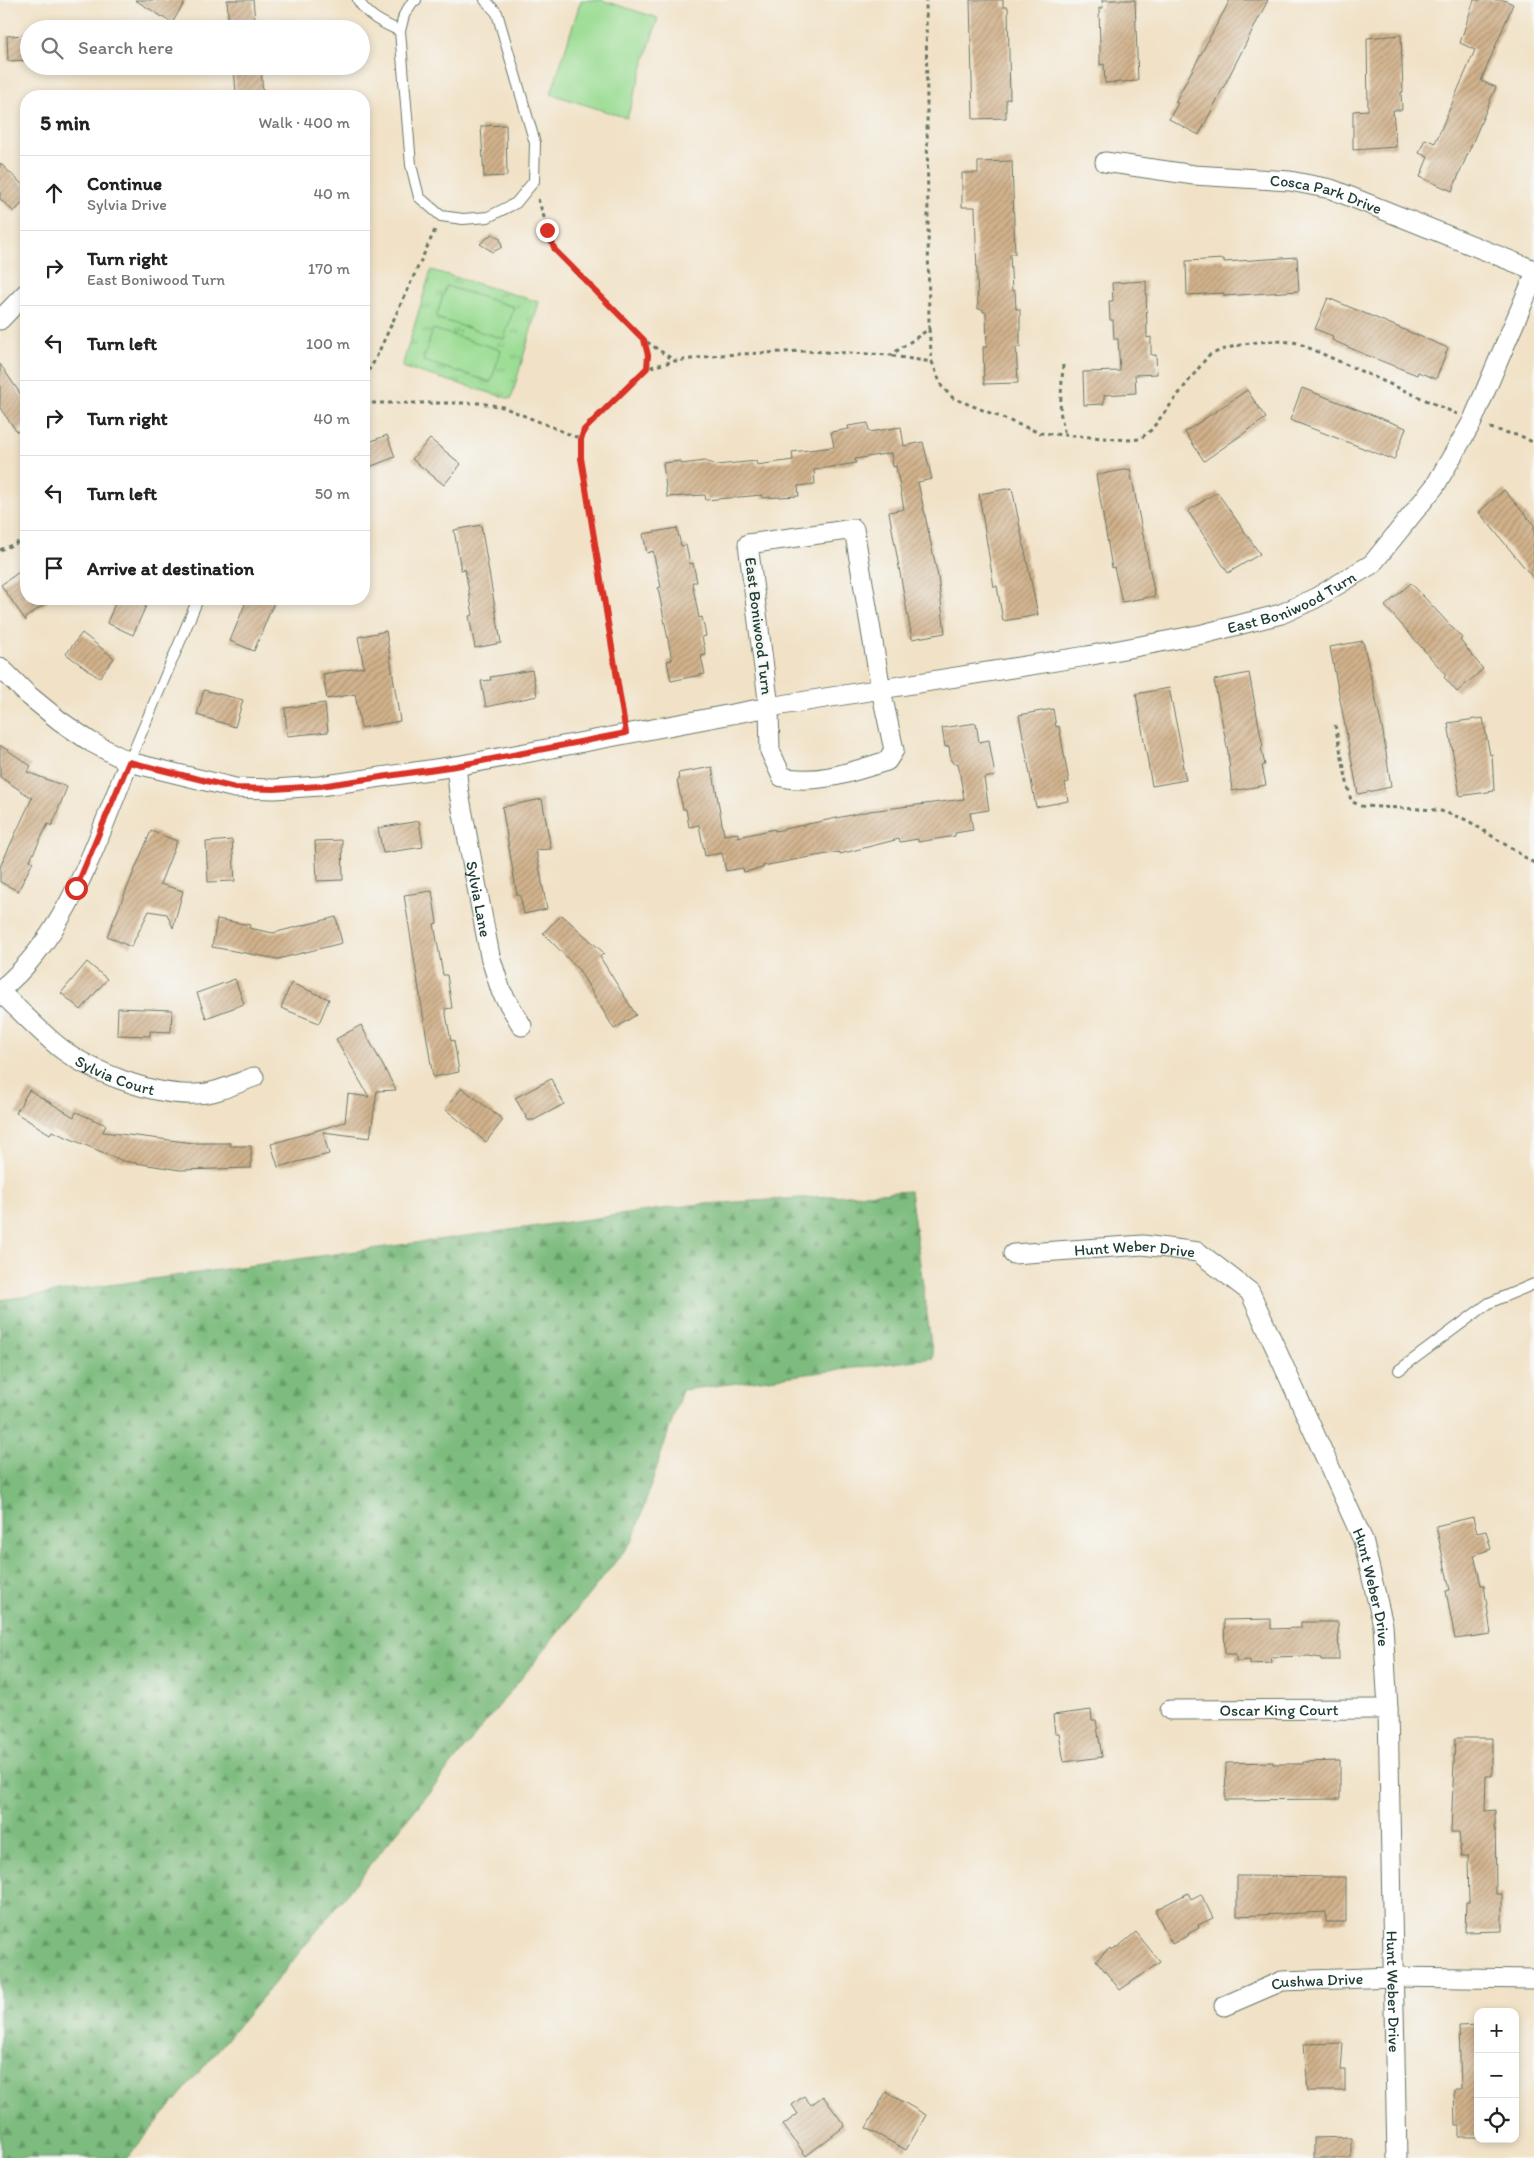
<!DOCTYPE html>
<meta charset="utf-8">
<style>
:root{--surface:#fff;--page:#f2f2f2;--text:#222;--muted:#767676;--line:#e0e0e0}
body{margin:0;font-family:Itim,sans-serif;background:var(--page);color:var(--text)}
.controls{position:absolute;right:15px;bottom:15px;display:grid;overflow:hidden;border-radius:10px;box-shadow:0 2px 8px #0003}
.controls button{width:45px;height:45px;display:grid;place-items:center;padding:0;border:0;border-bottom:1px solid var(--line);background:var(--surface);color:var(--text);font:25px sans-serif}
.stop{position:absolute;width:15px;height:15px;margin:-11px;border:4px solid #d93025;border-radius:50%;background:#fff}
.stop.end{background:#d93025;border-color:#fff;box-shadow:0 1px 5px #0008}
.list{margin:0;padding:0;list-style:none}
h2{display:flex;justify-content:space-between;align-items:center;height:65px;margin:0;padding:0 20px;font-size:21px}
h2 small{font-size:16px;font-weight:400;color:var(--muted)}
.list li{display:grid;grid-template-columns:32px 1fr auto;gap:15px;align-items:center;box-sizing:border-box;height:75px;padding:0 20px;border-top:1px solid var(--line)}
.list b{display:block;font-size:19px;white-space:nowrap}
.list p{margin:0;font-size:16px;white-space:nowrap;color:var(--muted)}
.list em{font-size:16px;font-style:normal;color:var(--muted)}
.icon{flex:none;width:28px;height:28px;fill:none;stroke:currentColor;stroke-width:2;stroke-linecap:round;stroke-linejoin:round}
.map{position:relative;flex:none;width:1534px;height:2158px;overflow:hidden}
.search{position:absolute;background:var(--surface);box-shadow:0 2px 8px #0003;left:20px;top:20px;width:350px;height:55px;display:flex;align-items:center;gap:12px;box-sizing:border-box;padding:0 18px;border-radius:28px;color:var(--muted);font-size:19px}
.panel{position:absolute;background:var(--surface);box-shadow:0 2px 8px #0003;left:20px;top:90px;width:350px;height:515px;border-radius:20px}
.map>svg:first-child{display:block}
.grass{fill:url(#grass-tufts);stroke:#5e8d64}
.forest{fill:url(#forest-firs);stroke:#4e7c59}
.garden{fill:#9cdd94;stroke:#5e8d64}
.building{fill:url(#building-hatch)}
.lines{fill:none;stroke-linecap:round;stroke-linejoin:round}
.service-casing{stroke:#687767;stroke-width:12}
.minor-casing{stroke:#687767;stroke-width:21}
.path{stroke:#687767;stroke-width:3;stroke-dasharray:4 4;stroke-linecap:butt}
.service{stroke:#fff;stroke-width:10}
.minor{stroke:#fff;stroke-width:19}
.route{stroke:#d93025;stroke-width:6}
.labels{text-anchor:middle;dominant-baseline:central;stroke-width:4.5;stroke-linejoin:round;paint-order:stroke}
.street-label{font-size:16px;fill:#1f3d34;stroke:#f6f6f2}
</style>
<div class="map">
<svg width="1534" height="2158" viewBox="0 0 1534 2158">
<defs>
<pattern id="grass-tufts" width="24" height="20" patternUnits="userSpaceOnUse" patternTransform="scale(1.25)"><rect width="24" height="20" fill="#9cdd94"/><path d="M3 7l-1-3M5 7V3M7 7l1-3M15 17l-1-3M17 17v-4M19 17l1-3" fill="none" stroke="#7fb47a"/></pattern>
<pattern id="forest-firs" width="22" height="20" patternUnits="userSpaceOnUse" patternTransform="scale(1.25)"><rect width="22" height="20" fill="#7dbc7e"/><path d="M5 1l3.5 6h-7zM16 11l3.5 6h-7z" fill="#669a68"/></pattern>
<pattern id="building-hatch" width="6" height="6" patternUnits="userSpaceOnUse" patternTransform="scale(1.25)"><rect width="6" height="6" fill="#d2b28c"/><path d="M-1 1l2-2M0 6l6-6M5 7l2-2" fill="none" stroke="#aa9273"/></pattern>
</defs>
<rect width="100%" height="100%" fill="#f6f6f2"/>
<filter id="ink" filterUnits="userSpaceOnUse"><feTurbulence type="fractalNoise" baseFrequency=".02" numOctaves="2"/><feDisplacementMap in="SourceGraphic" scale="10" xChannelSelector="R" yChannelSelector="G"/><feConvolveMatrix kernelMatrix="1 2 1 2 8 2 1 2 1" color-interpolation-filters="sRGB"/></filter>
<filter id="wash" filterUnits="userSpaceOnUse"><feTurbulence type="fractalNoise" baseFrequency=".0096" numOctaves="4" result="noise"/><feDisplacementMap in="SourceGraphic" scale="20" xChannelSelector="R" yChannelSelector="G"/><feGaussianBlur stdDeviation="1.12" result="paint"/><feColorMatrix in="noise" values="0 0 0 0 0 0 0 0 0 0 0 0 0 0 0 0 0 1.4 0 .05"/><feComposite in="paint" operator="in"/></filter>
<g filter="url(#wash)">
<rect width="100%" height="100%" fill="#f1e2c7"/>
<path class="grass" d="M431,270l108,32 -28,97 -109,-32z"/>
<path class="forest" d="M910,1191l23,167 -251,32 -49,150 -351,434 -155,184h-127v-858l691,-95z"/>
<path class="garden" d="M581,0h21l56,18 -31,100 -76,-24z
M446,286l68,21 -10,32 -68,-21z
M433,329l68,21 -10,32 -68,-21z"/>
<g id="blocks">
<path class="building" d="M135,0h51l-14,23z
M227,0h26l3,29h-27z
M970,0h33v7h5l2,92h-4v19l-33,1z
M1102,0h33l3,81 -33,2 -1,-19 -4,1v-20l-1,-37h4z
M1230,0h38l-69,135 -30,-16 9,-16 -3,-1z
M1474,0h30l9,4 -32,77 15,6 -44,104 -32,-14 8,-20 -9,-4 6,-14 10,4 40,-93 -15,-7z
M29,35v25l-21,1 -1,-25z
M1401,35l2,57h-2l1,18h-9l3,37 -43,3v-39l15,-1 -1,-72z
M234,66h27l2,30h-23v-2h-4z
M506,125l1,51 -23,1 -3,-51z
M1012,161l3,93h-5l2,37h3l1,18h4v38h-4l2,36 -34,1 -1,-37h4l-1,-35h-3v-3h-5l-3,-102h-13v-34h16v-11z
M0,163l26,25v11l-12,13 -14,-13z
M492,234l8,4 2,9 -9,5 -13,-8z
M1297,257l2,34 -75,5v-3l-37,2 -1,-34 38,-2v3z
M1146,281l1,57 4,-1v18h5l1,19 -22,1 1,18 -32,2v9l-20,1 -1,-33 37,-1 -2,-32h-4l-1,-19h-3l-1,-19h4l-1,-18z
M1328,298l120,50 -12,31 -18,-7 -1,3 -51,-20 -34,-15 1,-4 -18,-7z
M0,364l26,38v23l-9,7 -17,-24z
M1302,388l104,40 -12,32 -104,-40z
M1247,390l19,28 -62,43 -19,-29z
M868,423l1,9 32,-5 3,19 19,-4 9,37 -14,3 20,95 7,56 -33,6 -23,-127 15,-3 -8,-43 -3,1 -2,-14 -36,6 1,4 -42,7 1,14 -17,2 1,10 -37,2v-3l-56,5 -1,-5 -38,2 -4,-34 18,-2v3l24,-3 12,4 39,-4 1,4 36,-5 -1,-8 42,-5 -3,-15 18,-3 -1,-3z
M387,435l8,22 -31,12v-25z
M430,439l31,25 -17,21 -32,-26z
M1130,469l25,127 -33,6 -8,-35 -2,1 -16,-93z
M1012,488l26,127 -35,6 -6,-35 -3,1 -15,-93z
M1504,490l30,35v54l-55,-67z
M1217,492l43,62 -32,19 -40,-62z
M481,525l20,118 -26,5 -6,-32 4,-1 -8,-46 -4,1 -7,-40z
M677,528l4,18 5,-1 4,19 3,-1 4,19h-5l7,36 3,-1 4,19 -4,1 4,18 -5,1 4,18 -34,7 -4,-20 5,-1 -14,-72 3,-1 -8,-36 -6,2 -4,-19z
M26,567v32h26l-26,18v4l-25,-36z
M1411,583l51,55 -2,2 23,29 -26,23 -13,-15 2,-2 -61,-69z
M117,599h32l-16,36 -26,-12z
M247,599h19l8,3 -20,49 -24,-10z
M386,631l14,90 -39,7 -6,-34 -28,5 -4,-25 41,-7 -6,-30z
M82,633l32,25 -15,20 -33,-24z
M1363,641l20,91 8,55 -33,7 -28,-147z
M532,670l5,26 -51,11 -5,-26 10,-1 -1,-3z
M1249,673l14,74h-2l4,18 -3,1 4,19 -34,6 -4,-39 -14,-72z
M1169,688l15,74 -2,1 4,17 -34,6 -16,-92z
M204,690l39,10 -8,27 -38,-12z
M325,703l3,29 -41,4 -2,-28z
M1053,709l3,18 3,-1 10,56 -4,1 3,18 -32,6 -17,-92z
M1483,718l7,37 2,-1 2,37 -34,5 -12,-73z
M976,723l3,19 10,-2 6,36 -11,2 5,32 -19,3 3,17 -18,3v3l-37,6v-3l-18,3 -1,-3 -59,15v-2l-36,6 -41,8v2l-19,4 -1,-4 -17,3 -4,-18 -17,3 -6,-31 -10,2 -3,-18h-3l-6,-29h2l-1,-7 34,-6 12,68 14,-2v4l37,-8v2l95,-20 94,-12 -6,-36 -4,1 -3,-3 -2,-15 -4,1 -3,-19z
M0,745l31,21 -4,6 40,15 -15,39 -4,-2 -18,36 3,2 -15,29 -18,-9v-15l32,-69 -32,-21z
M542,799l9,50 -15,1 11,59 -23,5 -4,-19h-3l-15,-88z
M419,821l4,26 -40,6 -5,-25z
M151,831l26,10 -17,43 23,7 -10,37 -6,-14 -18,-3 -18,36 -24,-11z
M232,840l3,41 -27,1 -2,-40z
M342,840l1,40 -26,1 -2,-40z
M432,891l5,32 -3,1 9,51h4l5,33 -7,1 6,32 3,-1 5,32 -26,5 -29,-182z
M562,915l42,38 -4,4 36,58 -22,14 -35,-59 -36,-37z
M336,917l6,26 -64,16 -66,-12 5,-28 33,6 -1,3 24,5z
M87,962l20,17 -26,31 -20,-17z
M235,979l9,25 -38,14 -9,-25z
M291,983l38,16 -10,24 -38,-15z
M118,1008l54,2 -1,22 -21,-1v5l-33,-1z
M361,1025l35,65 -19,1 -7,47 -47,-6 6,22 -51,13 -7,-23 74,-22 3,-28 21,3 -33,-58z
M551,1079l13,25 -30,16h-6l-13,-22z
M462,1088l41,32 -17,22 -41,-33z
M29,1090l45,27 2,-5 30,13 -3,7 91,11h36v3h21v22l-71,2 -57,-9 -71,-30 -2,3 -34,-21z
M1473,1517l4,16 9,-2 5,18 -17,6 7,30h3l7,49 -36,5 -9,-48 4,-1 -14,-64z
M1271,1619v10l30,-1v-6h37l1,38h-18v-2l-12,-2 -38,1 1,6 -22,1v-4l-14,1v-7h-11l-1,-34z
M1091,1710l1,10h4l6,37 -38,5 -5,-29h-4l-2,-18z
M1455,1738h37v38h-6l-1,35 10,-1 1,84h6v37l-37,1 1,-30h3l-1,-46h-7l-2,-24h-8z
M1340,1761v38l-115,1 1,-37 47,-1v2h30v-2z
M1237,1876l109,1v45h-20v-10l-89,4z
M1188,1893l3,6 10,-5 12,24 -15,7 1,3 -11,6 1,1 -17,9 -17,-34z
M1136,1932l24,30 -40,28 -24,-30 14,-12 1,2 8,-4z
M1478,2025v112h-19v-11h-4l-1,-37h7l-2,-63z
M1343,2043l-2,27h4v21h-37l-4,-47z
M886,2092l40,23 -20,35 -40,-22z
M804,2096l7,9 12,-9 22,30 -39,30 -23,-31 15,-11 -6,-9z
M1351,2137v21h-37v-20z"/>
</g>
</g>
<g filter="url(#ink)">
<use href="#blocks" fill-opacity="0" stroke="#687767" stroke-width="1"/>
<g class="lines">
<defs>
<path id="service" d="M358,0c10,17 25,23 42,31
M416,0l-3,1 -9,14 -4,16 11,134 8,32 22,19 22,3 25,-2 28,-14 18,-22 1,-38 -38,-130 -12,-13
M129,762l69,-163
M1399,1370l90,-67 45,-19"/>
<g id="minor">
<path id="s1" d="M1105,162l89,13 96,6 41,8 203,81"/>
<path d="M0,320l26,-27"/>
<path d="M854,529l27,161 13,60 -7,11c-33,10 -69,24 -105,16l-12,-26 -1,-44 -21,-163z"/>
<path id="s2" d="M0,667l27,27 33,27 31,21 38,20 106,26 39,1 46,-3 136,-20 313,-59 318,-51 116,-22 78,-20 33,-15 58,-35 63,-78 37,-64 62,-145"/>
<path id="s3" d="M456,766l3,27 31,163 11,35 21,35"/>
<path d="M0,990c69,-56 96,-149 129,-228"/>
<path id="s4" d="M0,992c20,18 38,38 59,55 32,25 95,49 136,47 20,0 40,-10 59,-17"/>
<path id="s5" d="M1013,1254l130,-9 55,7 52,40 113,248 20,85 5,84 9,449"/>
<path id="s6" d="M1170,1710l218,-1"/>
<path id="s7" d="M1224,2006l58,-25 111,-4 141,2"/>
</g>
</defs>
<use href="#service" class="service-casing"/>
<use href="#minor" class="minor-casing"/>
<path class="path" d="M538,199l17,51 89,90 31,21 46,-6 83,-4 87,4 38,-26 -3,-329
M929,329l3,33
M644,340l4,15 -1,13 28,-7
M892,356l40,6 10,25 11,11 87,35 89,7 11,-1 11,-9 57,-74c26,-13 62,-18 90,-13l159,71
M1063,365l-3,46 5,25
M364,378l11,-18 60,-130
M364,403h116l23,4 78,32
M1490,428l33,9 11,6
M0,550l26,-11
M623,715l-42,-257v-19l3,-9 63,-62
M1335,725l16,76 10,5 77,4 29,10 67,43"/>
<use href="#service" class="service"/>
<use href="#minor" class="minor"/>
</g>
</g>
<g class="lines" filter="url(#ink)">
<path class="route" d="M76,888l53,-126 106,26 39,1 46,-3 136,-20 170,-33 -45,-275v-19l3,-9 63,-62 1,-13 -4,-15 -89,-90 -8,-20"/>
</g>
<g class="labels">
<g class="street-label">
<text stroke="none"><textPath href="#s1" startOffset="224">Cosca Park Drive</textPath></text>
<text stroke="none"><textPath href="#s2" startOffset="1346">East Boniwood Turn</textPath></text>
<text transform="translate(759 626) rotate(83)">East Boniwood Turn</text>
<text stroke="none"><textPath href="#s3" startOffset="135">Sylvia Lane</textPath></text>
<text stroke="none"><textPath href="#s4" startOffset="144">Sylvia Court</textPath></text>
<text stroke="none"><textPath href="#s5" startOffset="122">Hunt Weber Drive</textPath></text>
<text stroke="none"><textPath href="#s5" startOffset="572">Hunt Weber Drive</textPath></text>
<text stroke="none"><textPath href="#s6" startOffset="109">Oscar King Court</textPath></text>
<text stroke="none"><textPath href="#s7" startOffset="98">Cushwa Drive</textPath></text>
<text stroke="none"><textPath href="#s5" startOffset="978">Hunt Weber Drive</textPath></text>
</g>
</g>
</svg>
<div class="controls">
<button>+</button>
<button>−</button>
<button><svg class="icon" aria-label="locate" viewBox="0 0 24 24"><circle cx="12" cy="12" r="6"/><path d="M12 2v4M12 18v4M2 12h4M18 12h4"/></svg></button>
</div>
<div class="stop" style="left:76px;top:888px"></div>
<div class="stop end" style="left:547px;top:230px"></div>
<div class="search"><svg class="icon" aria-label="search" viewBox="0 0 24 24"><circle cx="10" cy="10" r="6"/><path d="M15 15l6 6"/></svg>Search here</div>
<section class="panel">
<h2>5 min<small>Walk · 400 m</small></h2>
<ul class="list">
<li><svg class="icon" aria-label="ahead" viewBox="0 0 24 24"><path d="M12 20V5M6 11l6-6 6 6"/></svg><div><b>Continue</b><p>Sylvia Drive</p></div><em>40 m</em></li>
<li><svg class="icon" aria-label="right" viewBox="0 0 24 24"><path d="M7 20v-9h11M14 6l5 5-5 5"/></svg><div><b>Turn right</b><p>East Boniwood Turn</p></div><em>170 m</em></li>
<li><svg class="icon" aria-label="left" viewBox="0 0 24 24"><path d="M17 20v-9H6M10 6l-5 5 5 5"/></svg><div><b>Turn left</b></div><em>100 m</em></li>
<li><svg class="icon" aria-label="right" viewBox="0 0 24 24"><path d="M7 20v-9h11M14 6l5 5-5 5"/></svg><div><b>Turn right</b></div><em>40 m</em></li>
<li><svg class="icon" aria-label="left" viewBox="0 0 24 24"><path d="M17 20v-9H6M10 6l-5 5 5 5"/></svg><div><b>Turn left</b></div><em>50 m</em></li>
<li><svg class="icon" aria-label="arrive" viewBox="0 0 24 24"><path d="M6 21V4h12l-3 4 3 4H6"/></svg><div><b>Arrive at destination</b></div></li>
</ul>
</section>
</div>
